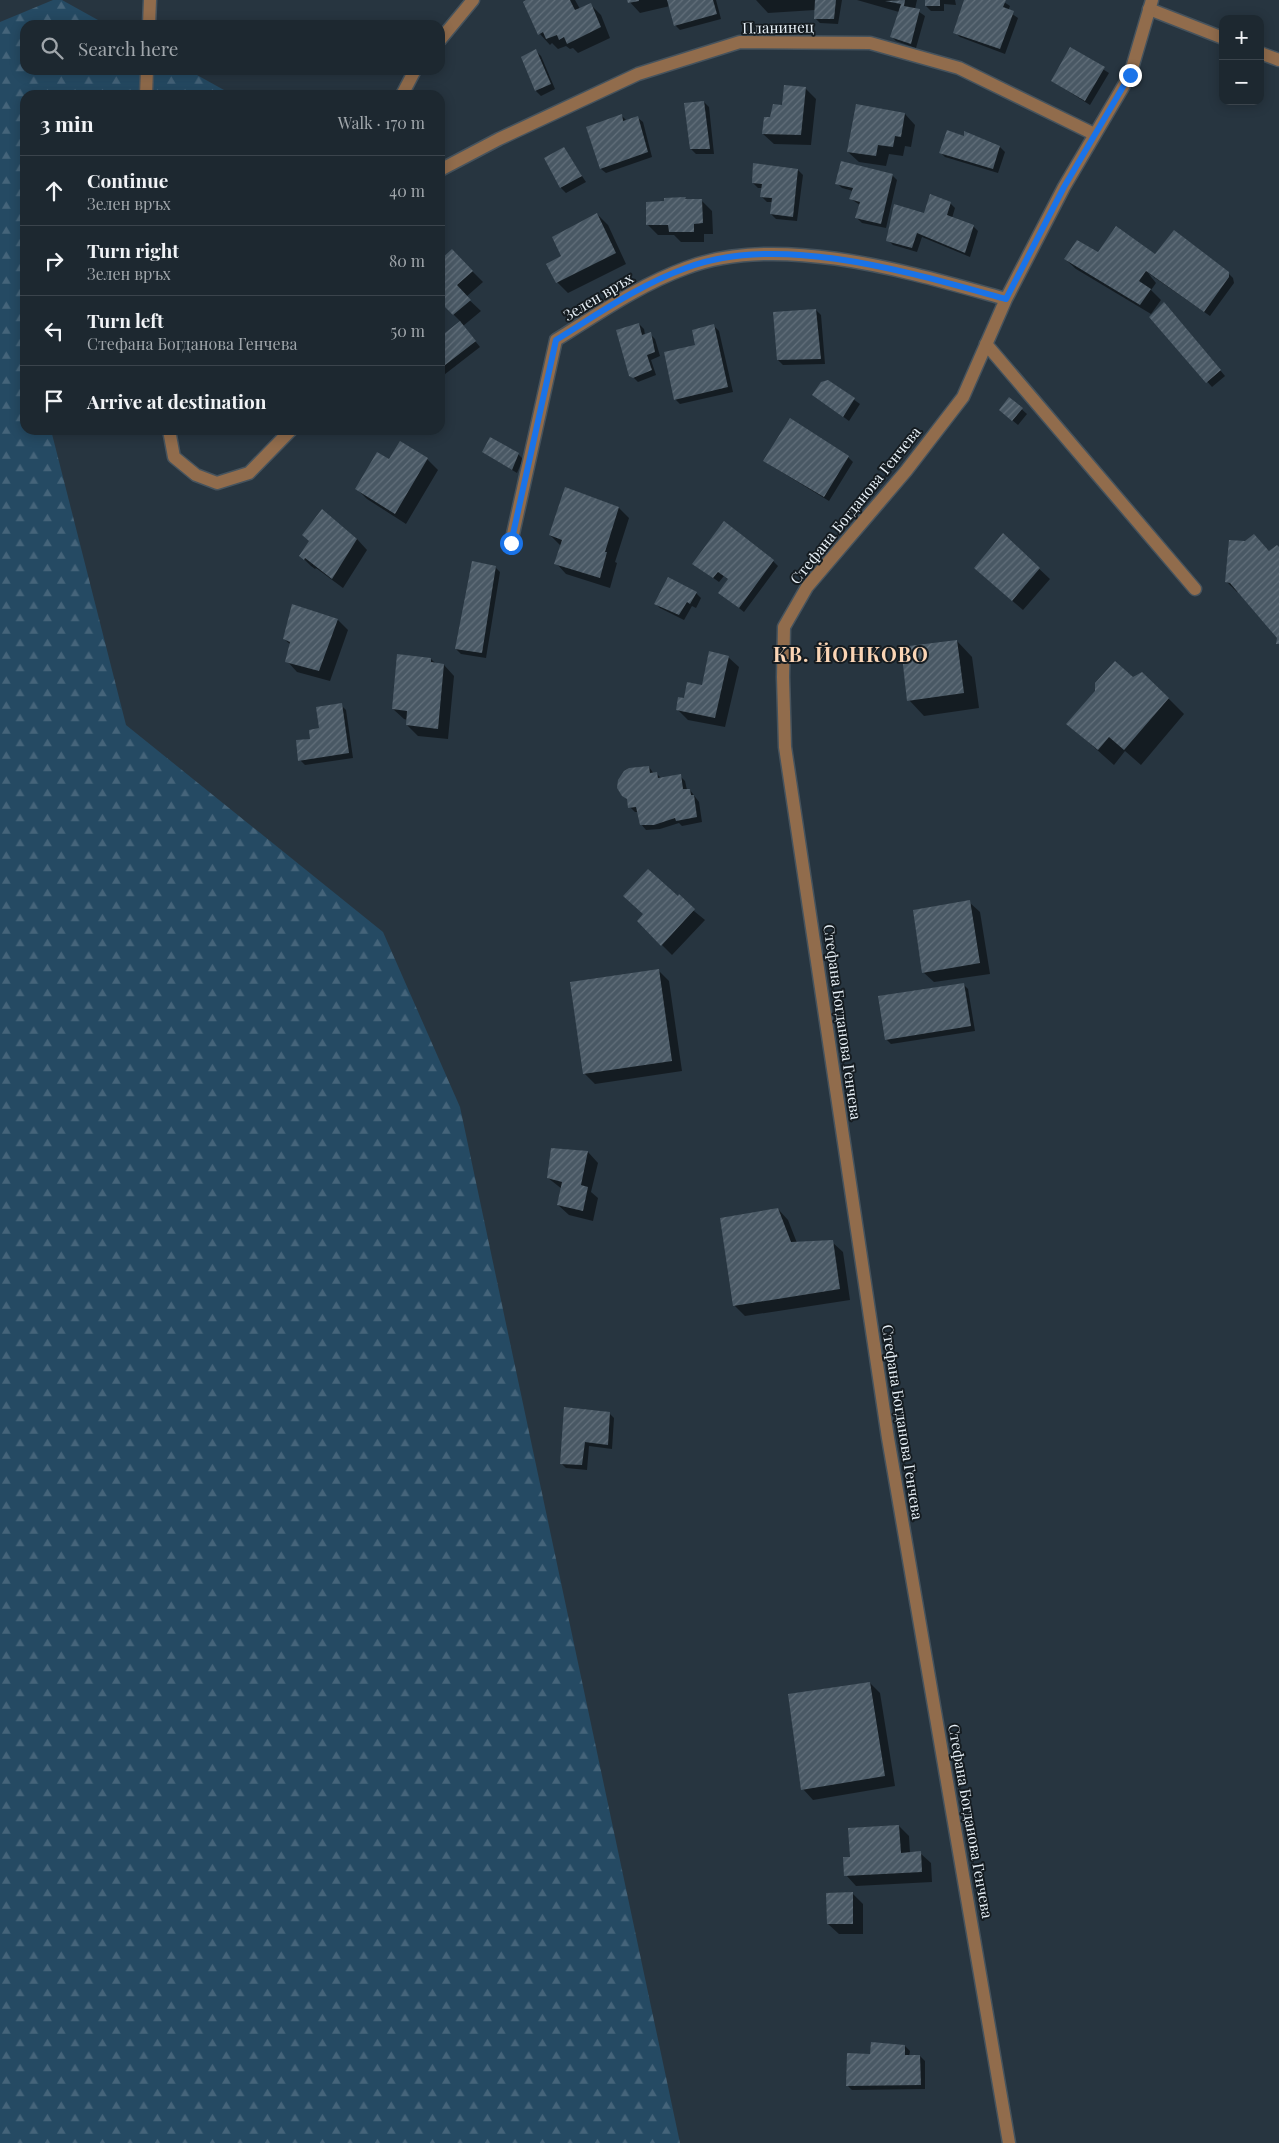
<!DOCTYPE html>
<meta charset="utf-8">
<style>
:root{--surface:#1d2830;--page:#2a343c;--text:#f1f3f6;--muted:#a0a6ab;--line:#3b444c}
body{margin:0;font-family:"Playfair Display",serif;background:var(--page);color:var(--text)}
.controls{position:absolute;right:15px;top:15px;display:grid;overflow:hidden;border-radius:10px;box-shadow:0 2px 12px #0003}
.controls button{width:45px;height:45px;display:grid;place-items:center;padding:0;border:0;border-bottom:1px solid var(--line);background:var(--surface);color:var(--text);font:25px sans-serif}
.stop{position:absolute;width:15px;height:15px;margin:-11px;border:4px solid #1a73e8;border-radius:50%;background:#fff}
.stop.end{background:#1a73e8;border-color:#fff;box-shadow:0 1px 5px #0008}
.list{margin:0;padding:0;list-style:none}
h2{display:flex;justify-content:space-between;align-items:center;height:65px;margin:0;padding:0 20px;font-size:21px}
h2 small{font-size:16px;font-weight:400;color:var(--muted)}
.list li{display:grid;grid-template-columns:32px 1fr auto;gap:15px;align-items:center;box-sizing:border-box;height:70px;padding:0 20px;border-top:1px solid var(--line)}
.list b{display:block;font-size:19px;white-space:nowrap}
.list p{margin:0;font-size:16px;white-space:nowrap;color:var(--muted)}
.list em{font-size:16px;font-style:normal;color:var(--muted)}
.icon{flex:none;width:28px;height:28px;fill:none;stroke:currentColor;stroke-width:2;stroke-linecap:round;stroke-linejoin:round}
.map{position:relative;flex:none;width:1279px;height:2143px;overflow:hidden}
.search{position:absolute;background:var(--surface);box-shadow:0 2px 12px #0003;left:20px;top:20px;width:425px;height:55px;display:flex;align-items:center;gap:12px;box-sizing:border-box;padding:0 18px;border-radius:15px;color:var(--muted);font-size:19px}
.panel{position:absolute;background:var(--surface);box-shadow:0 2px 12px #0003;left:20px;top:90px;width:425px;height:345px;border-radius:15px}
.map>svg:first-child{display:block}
.forest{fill:url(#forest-firs)}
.shadow{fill:#0007}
.building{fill:url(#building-hatch)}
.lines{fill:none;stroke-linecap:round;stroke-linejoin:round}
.service-casing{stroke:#46535d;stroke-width:15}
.minor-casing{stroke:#46535d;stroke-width:15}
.service{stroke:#916c4c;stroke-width:12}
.minor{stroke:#916c4c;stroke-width:12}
.route{stroke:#1a73e8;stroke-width:6}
.labels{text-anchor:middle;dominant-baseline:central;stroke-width:4;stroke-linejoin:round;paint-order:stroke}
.street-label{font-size:15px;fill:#e7f0f7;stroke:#151c21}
.district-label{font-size:20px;font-weight:bold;letter-spacing:1px;fill:#fbd5b5;stroke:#151c21}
</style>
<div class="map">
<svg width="1279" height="2143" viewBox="0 0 1279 2143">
<defs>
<pattern id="forest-firs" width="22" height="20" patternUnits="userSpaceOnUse" patternTransform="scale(1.25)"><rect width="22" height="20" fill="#254a63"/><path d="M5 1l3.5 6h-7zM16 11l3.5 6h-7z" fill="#45647a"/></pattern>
<pattern id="building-hatch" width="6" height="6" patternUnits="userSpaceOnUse" patternTransform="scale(1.25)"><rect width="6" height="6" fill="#495864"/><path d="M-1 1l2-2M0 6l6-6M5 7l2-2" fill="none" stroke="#63707b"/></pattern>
</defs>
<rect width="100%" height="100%" fill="#273540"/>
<path class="forest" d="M53,0h9l45,25h-82v45h163l45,25h-208v335h26l75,295 257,207 77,175 220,1036h-680v-2121z"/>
<path class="shadow" d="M529,0h46l5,9 11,-4 10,10 9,23 -32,15 -5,-5 -3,1 -4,-3 -8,3 -6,-6 -2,2 -10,-11 -16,-32z
M628,0h88l5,19 -41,11 -5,-5 -5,-19 -30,7z
M756,0h86l-4,24 -18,-1 -5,-5v-8l-47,3z
M857,0h60l-2,9 10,7 -9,32 -20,-7 -5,-5 8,-24z
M926,0h29l1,5 -12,-1v7h-13l-5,-5z
M1001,0l9,6 -2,5 10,7 -13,36 -45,-17 -5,-5z
M1071,49l38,24 -19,32 -38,-24z
M536,51l5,5 14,33 -14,7 -5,-5 -14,-34z
M805,88l11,11 -5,46 -37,-1 -11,-10 9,-16z
M704,102l5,5 5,47h-18l-5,-5z
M905,114l10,11 -4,22 -6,-1 -2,10 -14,-2 -3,12 -27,-4 -11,-10z
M621,115l6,6 11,-3 5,4 9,35 -46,16 -5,-4z
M1000,147l5,5 -7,21 -53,-16 -5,-5z
M563,148l23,34 -20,11 -5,-5z
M798,170l5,5 -6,46 -21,-2 -5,-5 1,-12h-5l-5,-5v-9h-4l-5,-5z
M892,175l5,5 -11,48 -24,-5 -5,-5 3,-13 -9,-6 2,-8 -11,-3 -5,-5z
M701,200l11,11 1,23h-9v8h-23l-7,-7h-16l-10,-10z
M950,203l5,5 -3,10 21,8 5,5 -8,26 -48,-20 -5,15 -24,-7 -5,-5 37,-26z
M597,214l11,11 18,39 -58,29 -11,-11 6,-26z
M452,251l31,31 -17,15 15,14 -18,15 17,21 -40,31v-40l21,-16 -21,-21v-40z
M1098,253l57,2 73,18 5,5 1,5 -24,33 -62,-43 8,10 -5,7 10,10 -10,14 -75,-45 -11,-10z
M1169,309l56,67 -13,11 -62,-70z
M816,310l5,5 4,49 -42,1 -5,-5z
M639,324l5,5 1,6 5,-1 5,5 5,17 -9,4 5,15 -18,7 -7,-7z
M714,326l5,5 14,61 -53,12 -5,-5 22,-53z
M828,381l32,23 -11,17 -30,-22z
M1010,399l17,15 -9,11 -18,-15z
M483,452l35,2 5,5 -6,14z
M848,457l5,5 -24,39 -59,-36 -5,-5z
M427,459l11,11 -32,54 -39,-25 -10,-10 32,-29z
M619,508l10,10 -14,44 2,1 -7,25 -44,-14 -10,-11 5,-17 -11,-11z
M1003,535l47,44 -27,31 -37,-32z
M1254,535l16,17 9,-4v97l-1,-7 -38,-46h-3l-11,-11 19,-39z
M357,539l10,11 -24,38 -27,-20 -1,1 -4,-3 -10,-10z
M773,561l5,5 -34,46 -19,-15 4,-17 -5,-4 -5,6 -25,-18z
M495,567l5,5 -14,86 -25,-4 -5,-5z
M696,593l5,5 -5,10 -4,-2 -8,14 -24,-12 -5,-5z
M293,605l45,15 10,10 -18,51 -33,-9 -10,-11 4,-16 -7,-6z
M957,641l15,16 7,51 -55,8 -15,-16z
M728,657l11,10 -14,60 -37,-7 -11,-11 8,-10 19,-12z
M431,659l5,5 8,1 10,11 -6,63 -30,-3 -11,-11 1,-5 -4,-1 -11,-10z
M1132,678l36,20 16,16 -43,51 -16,-14 -11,14 -46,-41z
M341,705l5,5 7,48 -48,7 -5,-5 11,-20z
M649,767l5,7h3l5,5 18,-3 5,5 2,9h3l9,12 3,20 -20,4 -3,-3 -19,6 -14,1 -5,-6 -3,-12h-3l-5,-5 -1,-6 -6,-6z
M678,898l27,22 -33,35 -34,-34 6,-6z
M969,902l11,10 10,62 -56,8 -11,-10z
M658,970l11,11 13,90 -87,13 -11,-11z
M963,984l5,5 7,42 -84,13 -5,-5z
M588,1152l10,11 -7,29 7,6 -5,23 -24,-6 -11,-10 4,-16 -14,-11z
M778,1209l10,11 9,23 35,-1 11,10 7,48 -105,16 -11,-11z
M609,1413l5,5 -2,31 -23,-3 -2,24 -21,-2 -5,-5z
M870,1683l10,10 15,93 -82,14 -10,-11z
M899,1826l10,10 1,17h10l11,10 1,19 -76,4 -10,-11 5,-16z
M852,1893l11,11v30h-24l-11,-10z
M905,2046l5,5 -1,5h11l5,5v28l-73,1 -5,-5 25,-29z"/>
<path class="building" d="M526,0h44l5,10 16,-7 10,24 -34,17 -3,-7 -5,3 -2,-5 -11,4 -3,-7 -5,3 -15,-33z
M627,0h12v1l-11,2z
M667,0h46l4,14 -43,12z
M815,0h21l-2,19h-20z
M905,0l-1,6 16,3 -9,35 -21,-7 11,-33 -16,-3z
M925,0h15v6h-15z
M964,0h42l-3,7 11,4 -14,38 -47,-16z
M1070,47l35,20 -20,34 -34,-20z
M536,49l15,35 -16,7 -14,-34z
M784,85l22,2 -5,48 -39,-1 2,-17h6l3,-13 9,1z
M704,101l6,48h-20l-6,-46z
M856,104l49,9 -4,24 -6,-1 -2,11 -15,-2 -2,11 -29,-4z
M622,114l1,7 15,-5 10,36 -48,17 -14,-42z
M947,130l17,6v-5l36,15 -7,23 -54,-16z
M564,147l18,29 -22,12 -16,-30z
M841,161l52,13 -12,50 -26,-6 5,-16 -11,-3 4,-11 -18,-4z
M753,163l45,6 -5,48 -23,-3 2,-16 -12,-1 2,-13 -10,-1z
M930,194l21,8 -4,13 27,10 -9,28 -48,-20 -5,15 -26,-7 8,-37 30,9z
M686,197l-1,2h17l1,24 -9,1v8h-25l-1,-7h-22v-23l18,-1v-3z
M597,213l19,40 -60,30 -10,-19 15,-8 -9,-19z
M1116,226l39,28 19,-24 55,42v5l-25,35 -58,-41 -7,10 12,8 -11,16 -76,-46 13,-19 21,12z
M452,249l21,22 -16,14 14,15 -18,15 -13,-13v-42z
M1164,302l57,68 -15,13 -57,-66z
M816,309l5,50 -44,1 -4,-48z
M460,321l16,20 -36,28v-32z
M639,323l3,12 9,-3 4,20 -8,3 5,15 -19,8 -4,-2 -13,-46z
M714,324l14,63 -54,13 -10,-48 31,-7 -3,-15z
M828,380l27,18 -12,19 -31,-22 9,-13z
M1009,397l14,11 -11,13 -13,-11z
M790,418l59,38 -25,41 -61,-36z
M490,437l29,16 -7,17 -30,-18z
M400,441l28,17 -33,56 -40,-25 22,-37 12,7z
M565,487l54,20 -14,45h2l-7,26 -46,-14 8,-24 -13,-5z
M322,509l35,30 -25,40 -27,-21 -1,2 -5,-4 10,-15 -7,-6z
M724,521l50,39 -35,48 -21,-15 10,-14 -10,-7 -5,6 -21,-14z
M1003,533l37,35 -28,33 -38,-33z
M1254,534l15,17 8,-6 2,2v97h-3l1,-6 -47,-55 -5,-1 4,-42 16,1z
M472,561l24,5 -14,87 -27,-4z
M668,577l29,15 -7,12 -3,-2 -8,13 -25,-11z
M292,604l46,15 -19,52 -34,-9 5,-20 -7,-3z
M957,640l7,53 -57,8 -6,-54z
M709,651l20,5 -14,62 -39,-8 2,-13 6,1 3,-16 15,3z
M397,654l34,4v4l13,2 -6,65 -32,-4 1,-14 -15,-2z
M1115,661l18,16 9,-5 27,26 -45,52 -15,-13 -11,13 -32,-26 29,-33v-8z
M342,703l7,50 -51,8 -2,-21 14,-1 -1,-9 10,-2 -3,-21z
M649,766l1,7 7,-1 1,6 23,-4 2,15h7l1,6h3l3,22 -21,4 -1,-3 -21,7h-14l-4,-18 -8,1 -1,-9 -5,-3 -5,-8 1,-8 6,-9 5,-3z
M648,869l30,27 1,-2 16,15 -34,37 -24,-25 6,-7 -20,-18z
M970,900l10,63 -58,10 -9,-63z
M659,969l13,92 -89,13 -13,-92z
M964,983l7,43 -86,14 -7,-44z
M551,1148l37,3 -7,34 7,2 -5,24 -26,-6 5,-23 -15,-4z
M778,1208l13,34 42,-2 7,49 -107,17 -13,-88z
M564,1407l46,5 -2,33 -23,-3 -3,23 -22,-1z
M870,1682l15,94 -84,14 -13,-96z
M899,1825l2,28 20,-2 1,21 -78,4 -1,-19h7l-2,-29z
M853,1892v32h-26l-1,-31z
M871,2042l34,3v10h15l1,30 -75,1 1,-33 23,1z"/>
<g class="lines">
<defs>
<path id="service" d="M1149,9l74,29
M1260,53l19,7
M986,344l209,245"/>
<path id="minor" d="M149,25l1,-25
M440,40l33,-40
M146,95l1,-25
M402,95l13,-25
M440,170l59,-31 139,-65 102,-32 130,1 89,25 135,66
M169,430l5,27 22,18 21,8 32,-10 42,-43
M511,543l45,-203c42,-26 83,-55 130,-72 94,-36 226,5 320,31
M1009,2143l-121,-705 -103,-691 -2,-70 1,-50 23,-40 99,-116 57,-74 43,-98 58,-112 66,-112 22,-75"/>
</defs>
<use href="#service" class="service-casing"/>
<use href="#minor" class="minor-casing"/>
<use href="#service" class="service"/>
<use href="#minor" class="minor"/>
</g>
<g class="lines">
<path class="route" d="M511,543l45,-203c42,-26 83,-55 130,-72 94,-36 226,5 320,31l58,-112 66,-112"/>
</g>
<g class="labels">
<g class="street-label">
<text transform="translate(778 27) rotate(-1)">Планинец</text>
<text transform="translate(598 296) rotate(-31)">Зелен връх</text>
<text transform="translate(855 505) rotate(-51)">Стефана Богданова Генчева</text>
<text transform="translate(843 1022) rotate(82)">Стефана Богданова Генчева</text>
<text transform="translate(903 1422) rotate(81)">Стефана Богданова Генчева</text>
<text transform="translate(971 1821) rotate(80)">Стефана Богданова Генчева</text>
</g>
<g class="district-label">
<text x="851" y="653">КВ. ЙОНКОВО</text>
</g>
</g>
</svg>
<div class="controls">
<button>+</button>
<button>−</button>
</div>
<div class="stop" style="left:511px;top:543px"></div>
<div class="stop end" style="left:1130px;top:75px"></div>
<div class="search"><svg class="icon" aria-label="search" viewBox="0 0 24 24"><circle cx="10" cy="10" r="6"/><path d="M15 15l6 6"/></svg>Search here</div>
<section class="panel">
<h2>3 min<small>Walk · 170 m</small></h2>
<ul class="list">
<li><svg class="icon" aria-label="ahead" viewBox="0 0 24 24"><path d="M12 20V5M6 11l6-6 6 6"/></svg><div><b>Continue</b><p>Зелен връх</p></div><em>40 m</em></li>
<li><svg class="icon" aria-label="right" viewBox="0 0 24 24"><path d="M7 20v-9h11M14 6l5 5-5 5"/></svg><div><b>Turn right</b><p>Зелен връх</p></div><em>80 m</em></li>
<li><svg class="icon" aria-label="left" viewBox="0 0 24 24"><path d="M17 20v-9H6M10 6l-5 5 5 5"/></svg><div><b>Turn left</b><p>Стефана Богданова Генчева</p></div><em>50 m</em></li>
<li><svg class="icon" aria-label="arrive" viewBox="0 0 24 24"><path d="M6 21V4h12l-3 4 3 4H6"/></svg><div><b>Arrive at destination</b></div></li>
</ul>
</section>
</div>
